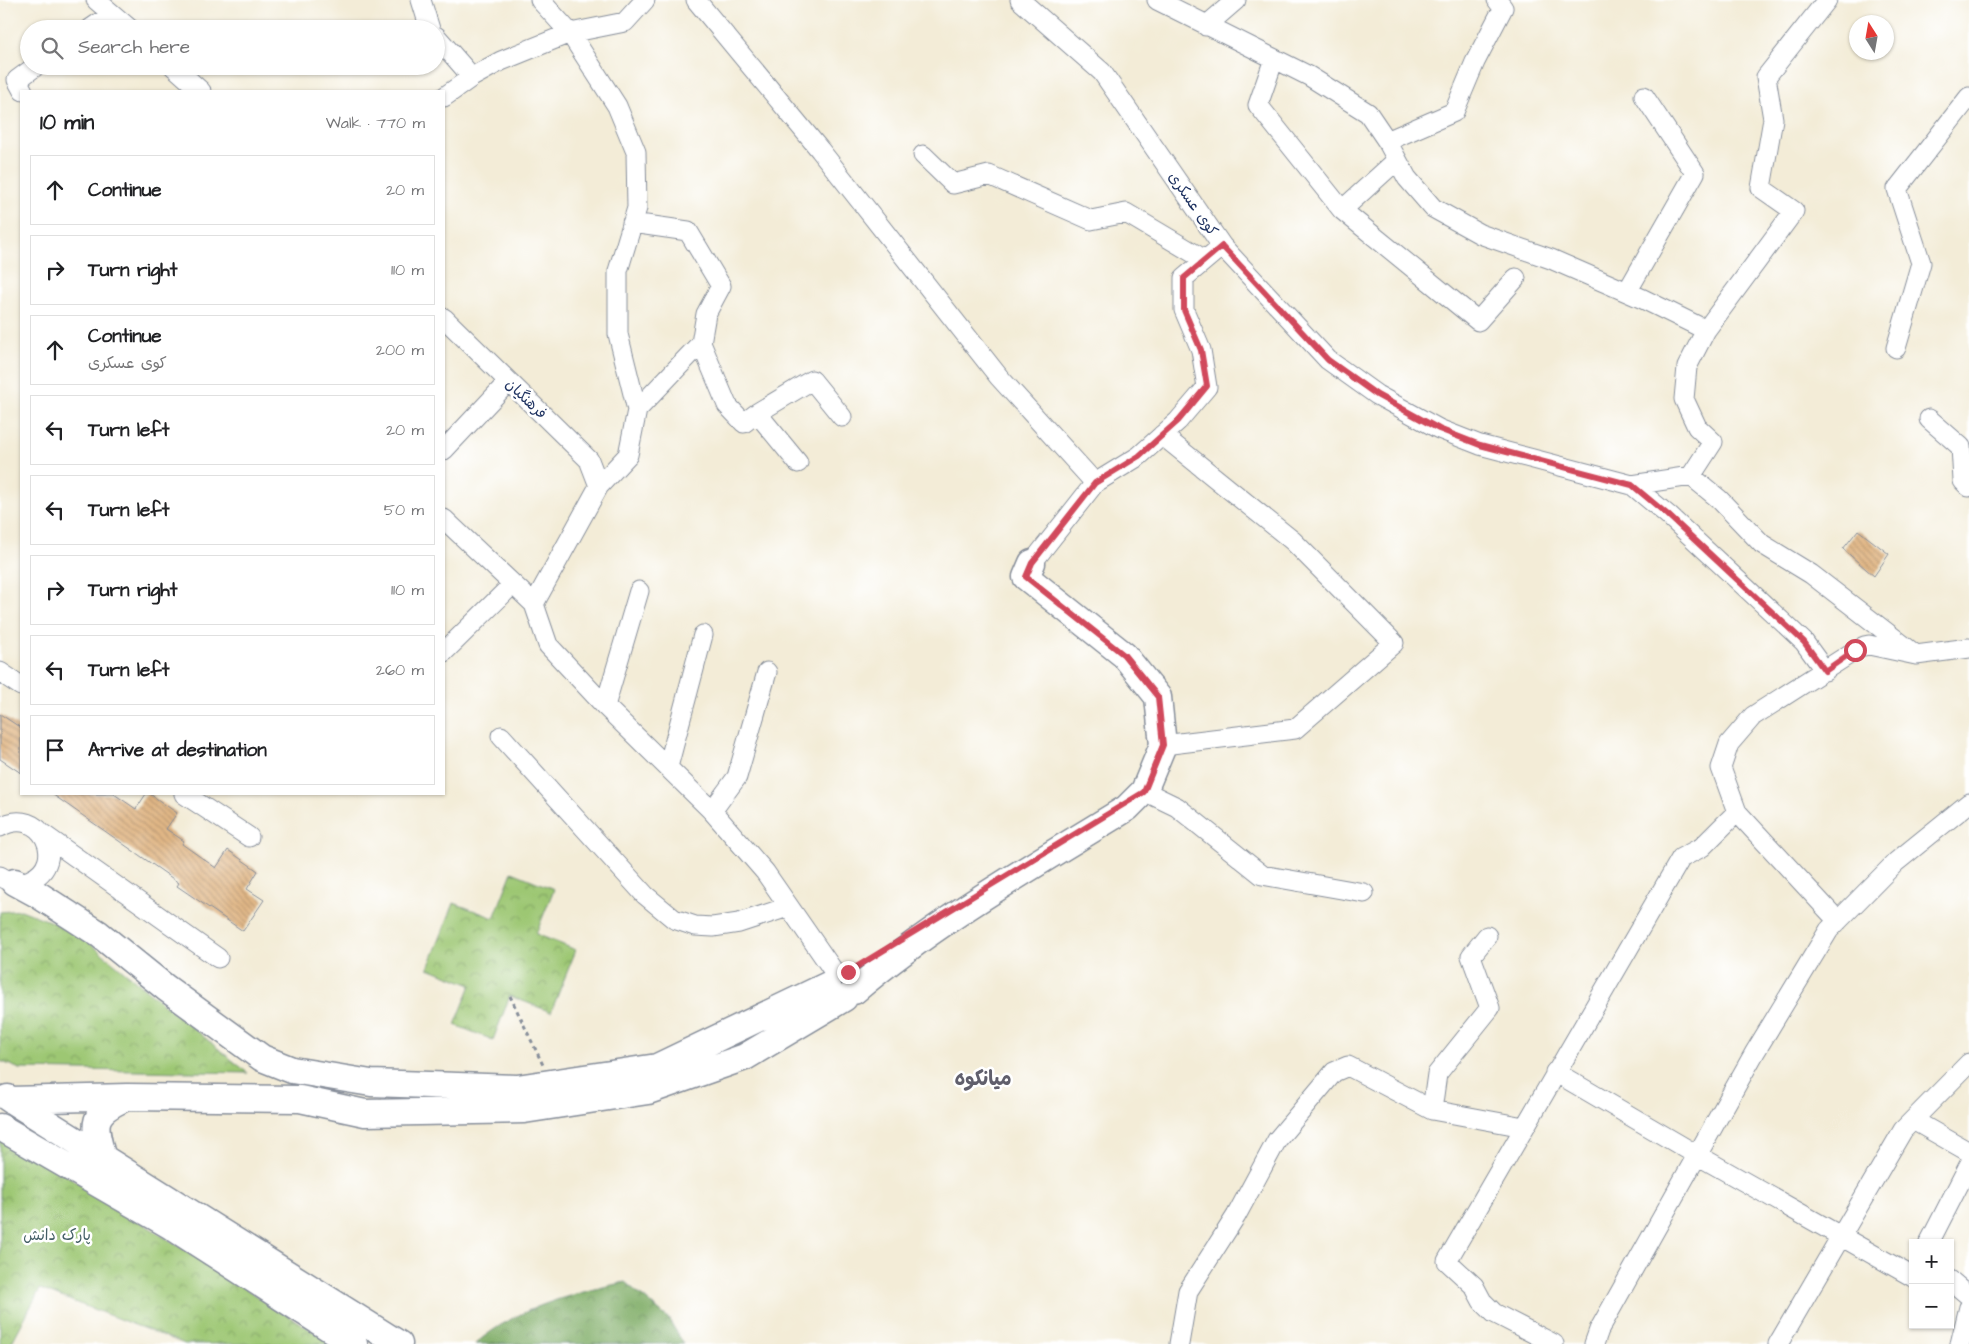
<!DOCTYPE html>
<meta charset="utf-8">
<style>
:root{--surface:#fff;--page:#f6f6f6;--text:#202124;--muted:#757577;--line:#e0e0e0}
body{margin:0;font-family:"Architects Daughter","Playpen Sans Arabic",sans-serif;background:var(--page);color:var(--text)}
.controls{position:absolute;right:15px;bottom:15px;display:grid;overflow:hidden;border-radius:0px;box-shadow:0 1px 4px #0004}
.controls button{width:45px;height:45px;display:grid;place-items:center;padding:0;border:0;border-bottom:1px solid var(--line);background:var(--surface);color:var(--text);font:25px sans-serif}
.compass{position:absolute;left:1849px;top:15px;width:45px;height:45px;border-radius:50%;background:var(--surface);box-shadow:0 1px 4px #0004;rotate:349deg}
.stop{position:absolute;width:15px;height:15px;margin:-11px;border:4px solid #d1495b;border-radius:50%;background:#fff}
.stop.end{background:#d1495b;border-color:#fff;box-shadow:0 1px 5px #0008}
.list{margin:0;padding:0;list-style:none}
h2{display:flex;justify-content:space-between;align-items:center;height:65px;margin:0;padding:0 20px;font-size:21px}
h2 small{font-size:16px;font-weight:400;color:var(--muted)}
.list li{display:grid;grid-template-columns:32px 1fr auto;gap:15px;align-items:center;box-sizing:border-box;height:70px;margin:0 10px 10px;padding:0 10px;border:1px solid var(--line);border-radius:0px}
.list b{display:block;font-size:19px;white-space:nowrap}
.list p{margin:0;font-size:16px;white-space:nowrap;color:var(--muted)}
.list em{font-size:16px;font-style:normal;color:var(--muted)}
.icon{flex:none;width:28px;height:28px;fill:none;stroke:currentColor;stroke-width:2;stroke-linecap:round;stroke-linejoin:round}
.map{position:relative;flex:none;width:1969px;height:1344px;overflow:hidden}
.search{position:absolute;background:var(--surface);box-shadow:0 1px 4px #0004;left:20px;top:20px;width:425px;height:55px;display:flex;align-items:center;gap:12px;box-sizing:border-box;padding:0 18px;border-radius:28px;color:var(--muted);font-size:19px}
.panel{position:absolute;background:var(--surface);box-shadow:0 1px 4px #0004;left:20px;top:90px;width:425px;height:705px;border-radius:0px}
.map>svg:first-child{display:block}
.forest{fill:url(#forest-crowns);stroke:#4c6e62}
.park{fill:url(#park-crowns);stroke:#5c7b68}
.building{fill:url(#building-back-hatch)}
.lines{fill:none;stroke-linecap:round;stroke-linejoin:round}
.minor-casing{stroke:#878e9a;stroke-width:21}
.secondary-casing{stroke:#878e9a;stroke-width:29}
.path{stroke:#878e9a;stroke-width:3;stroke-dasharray:4 4;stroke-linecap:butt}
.minor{stroke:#fff;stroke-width:19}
.secondary{stroke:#fff;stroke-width:26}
.route{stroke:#d1495b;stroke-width:6}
.labels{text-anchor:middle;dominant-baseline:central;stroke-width:5;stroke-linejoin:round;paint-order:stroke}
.street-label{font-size:15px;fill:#1b2f5e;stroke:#fff}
.park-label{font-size:15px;fill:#425d64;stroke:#fff}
.district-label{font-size:20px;font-weight:bold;fill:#605f6c;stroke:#fff}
</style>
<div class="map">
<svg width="1969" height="1344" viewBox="0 0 1969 1344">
<defs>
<pattern id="forest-crowns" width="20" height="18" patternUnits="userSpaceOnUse" patternTransform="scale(1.25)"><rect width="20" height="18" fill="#7eac65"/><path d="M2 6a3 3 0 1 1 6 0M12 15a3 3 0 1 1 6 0" fill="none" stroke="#668c56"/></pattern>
<pattern id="park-crowns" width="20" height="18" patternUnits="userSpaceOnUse" patternTransform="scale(1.25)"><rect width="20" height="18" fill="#9dc773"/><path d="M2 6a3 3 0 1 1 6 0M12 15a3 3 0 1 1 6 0" fill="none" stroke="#7fa262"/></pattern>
<pattern id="building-back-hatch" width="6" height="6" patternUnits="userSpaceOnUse" patternTransform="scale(1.25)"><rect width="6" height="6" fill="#e1b786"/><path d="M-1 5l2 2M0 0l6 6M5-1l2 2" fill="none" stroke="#b69571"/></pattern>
</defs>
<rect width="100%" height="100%" fill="#fff"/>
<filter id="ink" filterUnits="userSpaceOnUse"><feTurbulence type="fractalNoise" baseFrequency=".02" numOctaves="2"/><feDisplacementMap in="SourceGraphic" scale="10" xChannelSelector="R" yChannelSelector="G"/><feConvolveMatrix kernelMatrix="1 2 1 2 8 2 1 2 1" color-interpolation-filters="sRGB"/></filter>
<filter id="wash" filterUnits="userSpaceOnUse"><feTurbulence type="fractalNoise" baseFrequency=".0096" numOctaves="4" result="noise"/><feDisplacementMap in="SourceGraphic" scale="20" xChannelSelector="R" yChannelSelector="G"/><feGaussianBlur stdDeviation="1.12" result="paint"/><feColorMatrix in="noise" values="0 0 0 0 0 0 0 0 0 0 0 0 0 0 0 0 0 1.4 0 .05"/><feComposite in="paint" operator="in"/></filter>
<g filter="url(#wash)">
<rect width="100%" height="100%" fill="#f3ecd7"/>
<path class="forest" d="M625,1282l43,36 16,26h-209c42,-37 97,-50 150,-62z"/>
<path class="park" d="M512,872l42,17 -18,45 40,16 -25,62 -41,-16 -17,44 -38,-15 16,-40 -43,-17 26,-65 40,15z
M21,910l54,21 173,142 -228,-4 -20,-8v-149z
M0,1133l333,211h-148l-145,-55 -29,55h-11z"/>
<g id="blocks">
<path class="building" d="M1858,530l31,24 -15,22 -31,-27z
M0,714l21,14v45l-21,-14z
M52,794h62l22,15 10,-15h4l27,19 -11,16 18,12 -2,3 34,24 12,-18 30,21 -11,18 17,11 -21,31 -66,-45 2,-3z"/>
</g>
</g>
<g filter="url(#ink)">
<use href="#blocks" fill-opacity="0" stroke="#878e9a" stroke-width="1"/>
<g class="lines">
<defs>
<path id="minor" d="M96,0l34,29
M421,0l9,29
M696,0l124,150 179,227 96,106
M1020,0l82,72 120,174 106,114 49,35 62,34 41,16 152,40 59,-9 28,23 43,45 49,30 105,81
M1157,0l152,76 59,37 19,28 20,37 26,30 47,26 71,25 92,40 63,31
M1206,26l30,-26
M90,29l22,-15
M436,36l36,41
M1274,59l-16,46 84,105 136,111 38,-43
M173,66l28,25
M23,91l-6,-11 19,-14
M444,97l28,-20 29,-16 69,-28 55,-11 20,-22
M1387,141l67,-29 21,-50 28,-54 -6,-8
M923,155l30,29 36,-9 102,45 35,-7 79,47
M1342,210l55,-50
M632,223l56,8 33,55 -15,28 -5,29 -64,67
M1627,292l68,-119 -51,-77
M444,318l145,142 10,26
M701,343l26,62 17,18 13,-10 41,50
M1896,348l25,-85 -24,-74 72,-92
M757,413l55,-33 30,37
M1929,419l32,28 2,34 6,6
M1162,435l131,106 101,102 -99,86 -132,16
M444,450l64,-68
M1691,476l22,-34 -16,-15 -13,-28 3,-32 19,-37 88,-119 -33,-23 12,-69 -7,-42 61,-77
M1632,485l36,30 136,127 21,29
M444,519l90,85 65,-118 29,-31 9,-45 -19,-76v-63l19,-63 -1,-56 -19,-46 -47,-73 -30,-33
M1032,563l63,-80 44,-27 39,-35 29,-34 -6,-37 -17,-40v-32l38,-32
M534,604l14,41 57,61 107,105 53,61 70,101
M1864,646l5,-1 47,10 53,-7
M444,652l69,-68
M0,672l21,14
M605,706l34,-115
M501,736l144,159 29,24 21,7 18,1 26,-4 49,-16
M668,767l35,-132
M1144,791l33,16 85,68 102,18
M184,794l65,43
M712,811l25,-34 30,-105
M0,827c41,-23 69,36 30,53 -10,4 -21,2 -30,-4
M43,834l175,124
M1838,921l-101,-109 -16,-44 8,-24 24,-28 103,-66
M1555,1072l142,83 216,122
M1432,1110l5,-36 53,-66 -19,-52 16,-20
M1913,1120l56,32
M1929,1243l40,-78
M1950,1280l19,16
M1179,1344l9,-53 48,-75 41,-76 57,-68 14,-6 84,44 92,17
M1554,1344l-60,-31 -12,-12 -8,-15 -27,-25 234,-403 21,-11 35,-35
M1594,1344l5,-14 156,-278 74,-122 67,-68 73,-59
M1778,1344l125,-214 66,-67
M1960,1344l9,-37"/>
<path id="secondary" d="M15,882l22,12 62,40 67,54 96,70 30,12 79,13 146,5 140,-21 171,-82
M854,991c83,-71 181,-126 273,-183l17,-17 19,-46 -5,-48 -34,-42 -98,-78 6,-14
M8,1098l391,246
M11,1100l116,-3 173,2 65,14 159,-3 124,-19 97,-34 99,-59
M0,1127l171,99 183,118
M103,1159c-10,-36 -13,-46 24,-62"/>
</defs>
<use href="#minor" class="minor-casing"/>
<use href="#secondary" class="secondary-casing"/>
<path class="path" d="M510,996l33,69"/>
<use href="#minor" class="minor"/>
<use href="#secondary" class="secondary"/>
</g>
</g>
<g class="lines" filter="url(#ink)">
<path class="route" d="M848,972l296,-180 19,-47 -5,-48 -34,-42 -98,-78 6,-14 63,-80 44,-27 39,-35 29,-35 -6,-36 -17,-40v-32l38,-32 106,114 49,35 62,34 41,16 152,40 36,30 136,127 21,29 30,-21"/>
</g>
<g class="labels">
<g class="street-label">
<text transform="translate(1193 204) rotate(55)">کوی عسکری</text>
<text transform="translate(526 399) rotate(44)">فرهنگیان</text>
</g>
<g class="park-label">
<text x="57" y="1235">پارک دانش</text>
</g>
<g class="district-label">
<text x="983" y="1079">میانکوه</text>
</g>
</g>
</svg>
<div class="controls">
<button>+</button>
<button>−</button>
</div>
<svg class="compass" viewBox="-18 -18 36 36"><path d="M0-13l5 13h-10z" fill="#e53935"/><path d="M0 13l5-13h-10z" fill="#757577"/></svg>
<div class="stop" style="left:1855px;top:650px"></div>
<div class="stop end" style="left:848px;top:972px"></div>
<div class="search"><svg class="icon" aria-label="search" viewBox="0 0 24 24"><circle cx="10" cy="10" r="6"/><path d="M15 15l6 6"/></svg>Search here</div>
<section class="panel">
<h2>10 min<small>Walk · 770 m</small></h2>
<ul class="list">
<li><svg class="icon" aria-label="ahead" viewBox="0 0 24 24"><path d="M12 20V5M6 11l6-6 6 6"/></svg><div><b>Continue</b></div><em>20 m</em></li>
<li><svg class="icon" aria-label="right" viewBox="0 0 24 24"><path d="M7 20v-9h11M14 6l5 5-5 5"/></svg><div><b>Turn right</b></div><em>110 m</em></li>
<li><svg class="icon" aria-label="ahead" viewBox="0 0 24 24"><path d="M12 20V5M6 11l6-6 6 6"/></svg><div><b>Continue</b><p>کوی عسکری</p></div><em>200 m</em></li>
<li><svg class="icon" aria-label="left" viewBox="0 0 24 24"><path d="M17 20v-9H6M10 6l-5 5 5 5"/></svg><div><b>Turn left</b></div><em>20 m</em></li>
<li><svg class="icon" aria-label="left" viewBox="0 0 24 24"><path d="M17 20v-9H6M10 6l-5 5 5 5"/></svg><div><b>Turn left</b></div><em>50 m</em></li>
<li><svg class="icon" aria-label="right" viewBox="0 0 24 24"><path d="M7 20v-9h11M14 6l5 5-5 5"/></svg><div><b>Turn right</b></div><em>110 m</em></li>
<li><svg class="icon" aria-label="left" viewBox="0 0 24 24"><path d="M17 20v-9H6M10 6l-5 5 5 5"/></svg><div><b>Turn left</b></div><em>260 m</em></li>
<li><svg class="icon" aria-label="arrive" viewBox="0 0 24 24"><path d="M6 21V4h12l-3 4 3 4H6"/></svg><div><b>Arrive at destination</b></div></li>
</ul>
</section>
</div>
